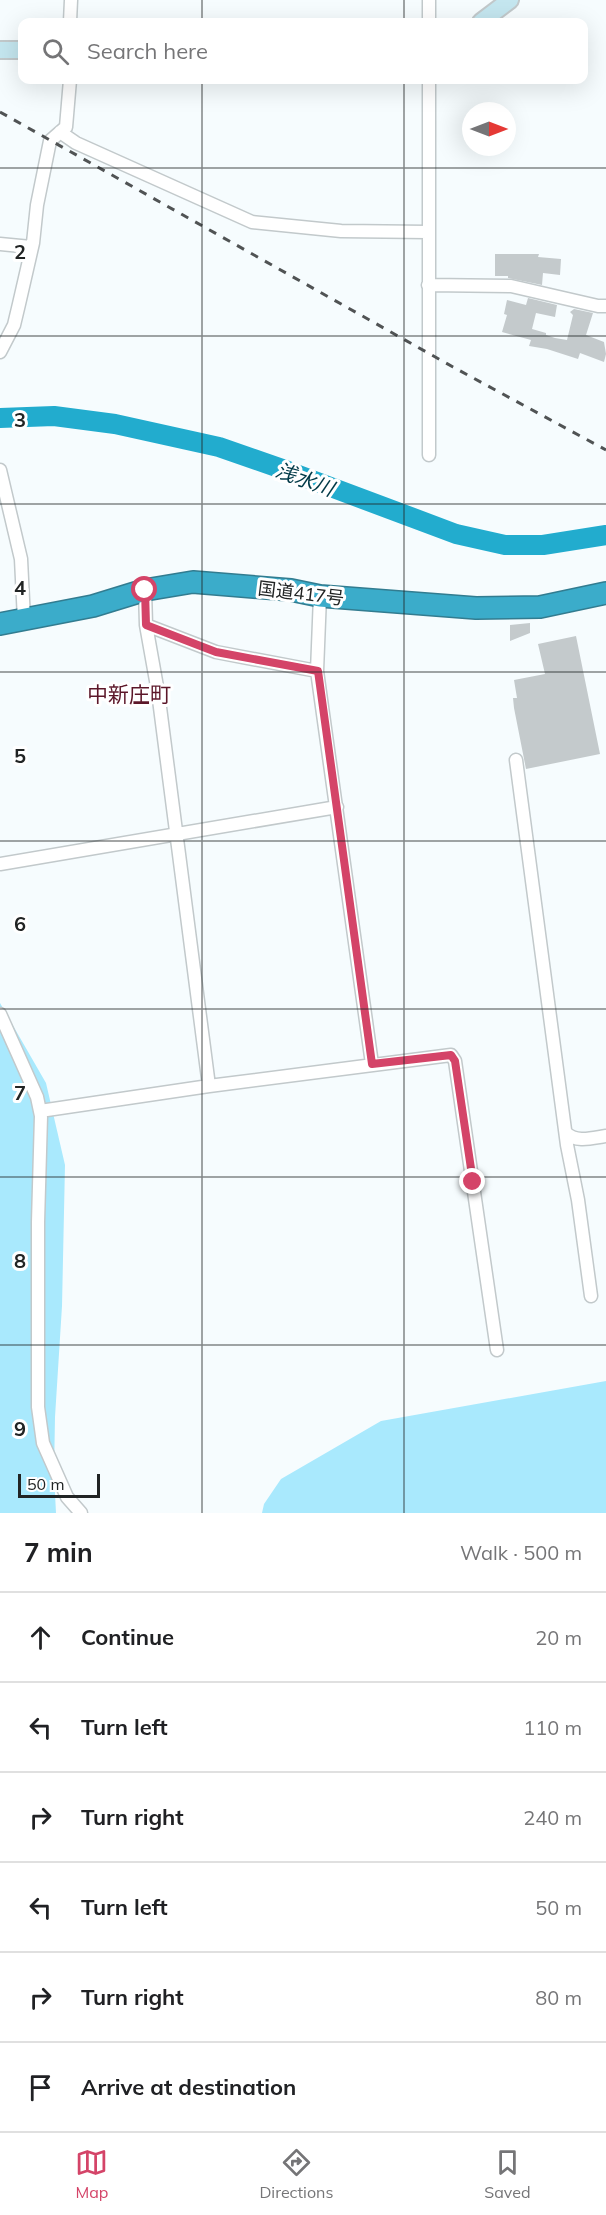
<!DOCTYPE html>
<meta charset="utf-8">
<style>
:root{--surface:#fff;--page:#f2f2f2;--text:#202124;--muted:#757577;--line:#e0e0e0;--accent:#d44468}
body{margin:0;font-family:Mulish,"Noto Sans JP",sans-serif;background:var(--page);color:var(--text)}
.compass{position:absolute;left:462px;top:102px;width:54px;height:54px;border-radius:50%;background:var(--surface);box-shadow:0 6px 24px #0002;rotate:90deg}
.scale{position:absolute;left:18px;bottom:15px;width:82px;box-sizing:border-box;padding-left:6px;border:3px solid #212424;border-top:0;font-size:16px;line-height:21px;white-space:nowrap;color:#212424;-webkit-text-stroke:4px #fff;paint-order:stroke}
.stop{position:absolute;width:18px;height:18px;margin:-14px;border:4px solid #d44468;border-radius:50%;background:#fff}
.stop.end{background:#d44468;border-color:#fff;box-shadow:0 2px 6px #0008}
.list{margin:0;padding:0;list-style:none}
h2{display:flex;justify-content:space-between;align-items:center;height:78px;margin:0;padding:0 24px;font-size:26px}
h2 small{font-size:20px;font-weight:400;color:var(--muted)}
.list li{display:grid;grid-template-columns:39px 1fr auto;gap:18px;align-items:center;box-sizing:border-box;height:90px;padding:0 24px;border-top:2px solid var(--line)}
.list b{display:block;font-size:22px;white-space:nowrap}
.list em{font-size:20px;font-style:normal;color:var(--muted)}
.icon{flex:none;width:33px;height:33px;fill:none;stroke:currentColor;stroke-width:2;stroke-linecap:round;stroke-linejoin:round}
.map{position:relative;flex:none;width:606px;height:1513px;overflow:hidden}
.search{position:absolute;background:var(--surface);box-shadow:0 6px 24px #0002;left:18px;right:18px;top:18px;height:66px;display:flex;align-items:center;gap:15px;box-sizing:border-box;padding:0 21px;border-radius:12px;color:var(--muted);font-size:22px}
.sheet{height:618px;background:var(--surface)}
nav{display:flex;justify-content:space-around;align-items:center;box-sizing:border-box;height:84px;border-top:2px solid var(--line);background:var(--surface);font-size:16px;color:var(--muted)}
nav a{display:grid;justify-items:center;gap:3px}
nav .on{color:var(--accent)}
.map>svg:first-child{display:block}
.green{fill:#a9e9fd}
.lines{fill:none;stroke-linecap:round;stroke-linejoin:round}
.river{stroke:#22acce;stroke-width:20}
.building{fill:#c4cacc}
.street-casing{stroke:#c2c9cb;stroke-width:15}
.secondary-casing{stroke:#c2c9cb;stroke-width:20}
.highway-casing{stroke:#327c90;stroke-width:24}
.street{stroke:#fff;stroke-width:12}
.secondary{stroke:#c4e6ef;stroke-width:16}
.highway{stroke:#3bacca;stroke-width:21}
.rail{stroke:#505354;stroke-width:3;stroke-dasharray:8 8;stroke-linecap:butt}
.route{stroke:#d44468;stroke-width:8}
.grid{fill:none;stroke:#212424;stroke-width:1.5;stroke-opacity:0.55}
.labels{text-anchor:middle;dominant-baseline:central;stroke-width:6;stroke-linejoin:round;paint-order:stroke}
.street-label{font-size:18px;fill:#212424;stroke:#fff}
.water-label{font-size:20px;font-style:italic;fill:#003947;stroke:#fff}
.quarter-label{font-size:21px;fill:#5c1729;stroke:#fff}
.grid-label{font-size:20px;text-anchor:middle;font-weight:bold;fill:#212424;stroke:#fff;stroke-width:6;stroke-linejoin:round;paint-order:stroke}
</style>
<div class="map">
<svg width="606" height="1513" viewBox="0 0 606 1513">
<rect width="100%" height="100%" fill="#f6fcfe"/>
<path class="green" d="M0,1003l46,80 19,82 -3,141 -7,111 -1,57 2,39h-56z
M606,1381v132h-344l2,-9 17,-25 100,-58z"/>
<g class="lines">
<path class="river" d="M0,418l54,-2 61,8 104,23 69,24 168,63 49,11h38l63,-10"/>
</g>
<path class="building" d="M495,254h44l-1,3 23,2 -1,16 -17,-2 -1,12 -34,-7v-2h-13z
M528,298l29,7 -2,12 -19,-4 -4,16 14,4v2l9,3 12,2 6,-25 -3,-3 4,-3 19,4 -7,22 18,7 2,12 -2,8 -24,-9 -2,6 -31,-10 -18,-3 2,-6 -29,-8 5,-17 -3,-1 3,-14 19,5z
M530,623v10l-20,8v-16z
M576,636l24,118 -74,15 -12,-61 -1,-10h4l-3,-18 31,-6 -7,-30z"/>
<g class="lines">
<defs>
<path id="street" d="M429,0v22
M70,22l1,-22
M60,132l16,11 176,79 89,9 87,1
M0,244l31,3
M428,285l83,1 87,20h8
M0,352l14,-27 5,-21 14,-61 4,-38 13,-64 16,-14 4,-47
M429,455v-375
M0,470l21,89 3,61
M145,590l1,35 12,67 51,394
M320,596l-3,75 55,393
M146,625l70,27 101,19
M516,760l51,385 11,55 13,96
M0,864l337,-57
M0,1014l37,83 4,19 -3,106v185l5,36 24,54 14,16
M40,1111l169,-25 242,-31 4,6 42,289
M566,1133c11,10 26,5 40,3"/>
<path id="secondary" d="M481,22l29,-22
M0,50h22"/>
<path id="highway" d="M0,624l93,-18 52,-16 48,-8 98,8 29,6 156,12 64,-1 66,-14"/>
</defs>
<use href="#street" class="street-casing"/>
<use href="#secondary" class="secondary-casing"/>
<use href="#highway" class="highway-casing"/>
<use href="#street" class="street"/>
<use href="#secondary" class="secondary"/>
<use href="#highway" class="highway"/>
<path class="rail" d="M0,112l453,255 153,83"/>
</g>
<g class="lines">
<path class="route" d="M145,590l1,35 70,27 102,19 54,393 79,-9 4,6 18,121"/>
</g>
<path class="grid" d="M202,0v22M404,0v22M202,80v1433M404,80v1433M0,168h606M0,336h606M0,504h606M0,672h606M0,841h606M0,1009h606M0,1177h606M0,1345h606"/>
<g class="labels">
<g class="street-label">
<text transform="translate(301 593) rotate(7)">国道417号</text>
</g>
<g class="water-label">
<text transform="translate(305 479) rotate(20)">浅水川</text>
</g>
<g class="quarter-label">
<text x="129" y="694">中新庄町</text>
</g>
</g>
<g class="grid-label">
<text x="20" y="259">2</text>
<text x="20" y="427">3</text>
<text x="20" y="595">4</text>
<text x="20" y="763">5</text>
<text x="20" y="931">6</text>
<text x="20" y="1100">7</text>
<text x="20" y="1268">8</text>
<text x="20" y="1436">9</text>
</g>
</svg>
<svg class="compass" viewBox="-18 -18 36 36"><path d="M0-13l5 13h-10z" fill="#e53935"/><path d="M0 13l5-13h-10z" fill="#757577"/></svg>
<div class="scale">50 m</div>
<div class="stop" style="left:145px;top:590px"></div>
<div class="stop end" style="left:473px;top:1182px"></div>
<div class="search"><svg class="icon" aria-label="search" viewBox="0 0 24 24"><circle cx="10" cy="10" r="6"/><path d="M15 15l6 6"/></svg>Search here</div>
</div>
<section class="sheet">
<h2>7 min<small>Walk · 500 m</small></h2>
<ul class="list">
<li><svg class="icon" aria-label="ahead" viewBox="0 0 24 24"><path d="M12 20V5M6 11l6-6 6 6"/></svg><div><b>Continue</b></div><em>20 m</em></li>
<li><svg class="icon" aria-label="left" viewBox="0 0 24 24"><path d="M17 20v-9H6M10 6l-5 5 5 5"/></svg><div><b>Turn left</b></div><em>110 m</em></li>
<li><svg class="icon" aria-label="right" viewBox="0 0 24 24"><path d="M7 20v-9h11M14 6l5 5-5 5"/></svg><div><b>Turn right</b></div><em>240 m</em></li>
<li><svg class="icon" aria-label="left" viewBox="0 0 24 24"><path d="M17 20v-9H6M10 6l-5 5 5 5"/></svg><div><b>Turn left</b></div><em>50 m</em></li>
<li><svg class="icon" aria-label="right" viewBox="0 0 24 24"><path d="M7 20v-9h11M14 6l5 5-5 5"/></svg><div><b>Turn right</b></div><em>80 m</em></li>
<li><svg class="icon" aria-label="arrive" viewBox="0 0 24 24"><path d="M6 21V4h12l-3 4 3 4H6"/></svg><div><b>Arrive at destination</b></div></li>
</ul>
</section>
<nav>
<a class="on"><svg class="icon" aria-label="map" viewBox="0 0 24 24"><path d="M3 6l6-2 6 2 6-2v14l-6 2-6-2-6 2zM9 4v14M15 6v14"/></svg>Map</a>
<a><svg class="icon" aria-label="directions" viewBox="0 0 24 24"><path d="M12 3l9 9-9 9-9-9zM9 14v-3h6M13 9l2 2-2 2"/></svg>Directions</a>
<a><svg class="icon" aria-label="saved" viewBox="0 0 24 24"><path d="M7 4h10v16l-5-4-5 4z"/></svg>Saved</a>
</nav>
